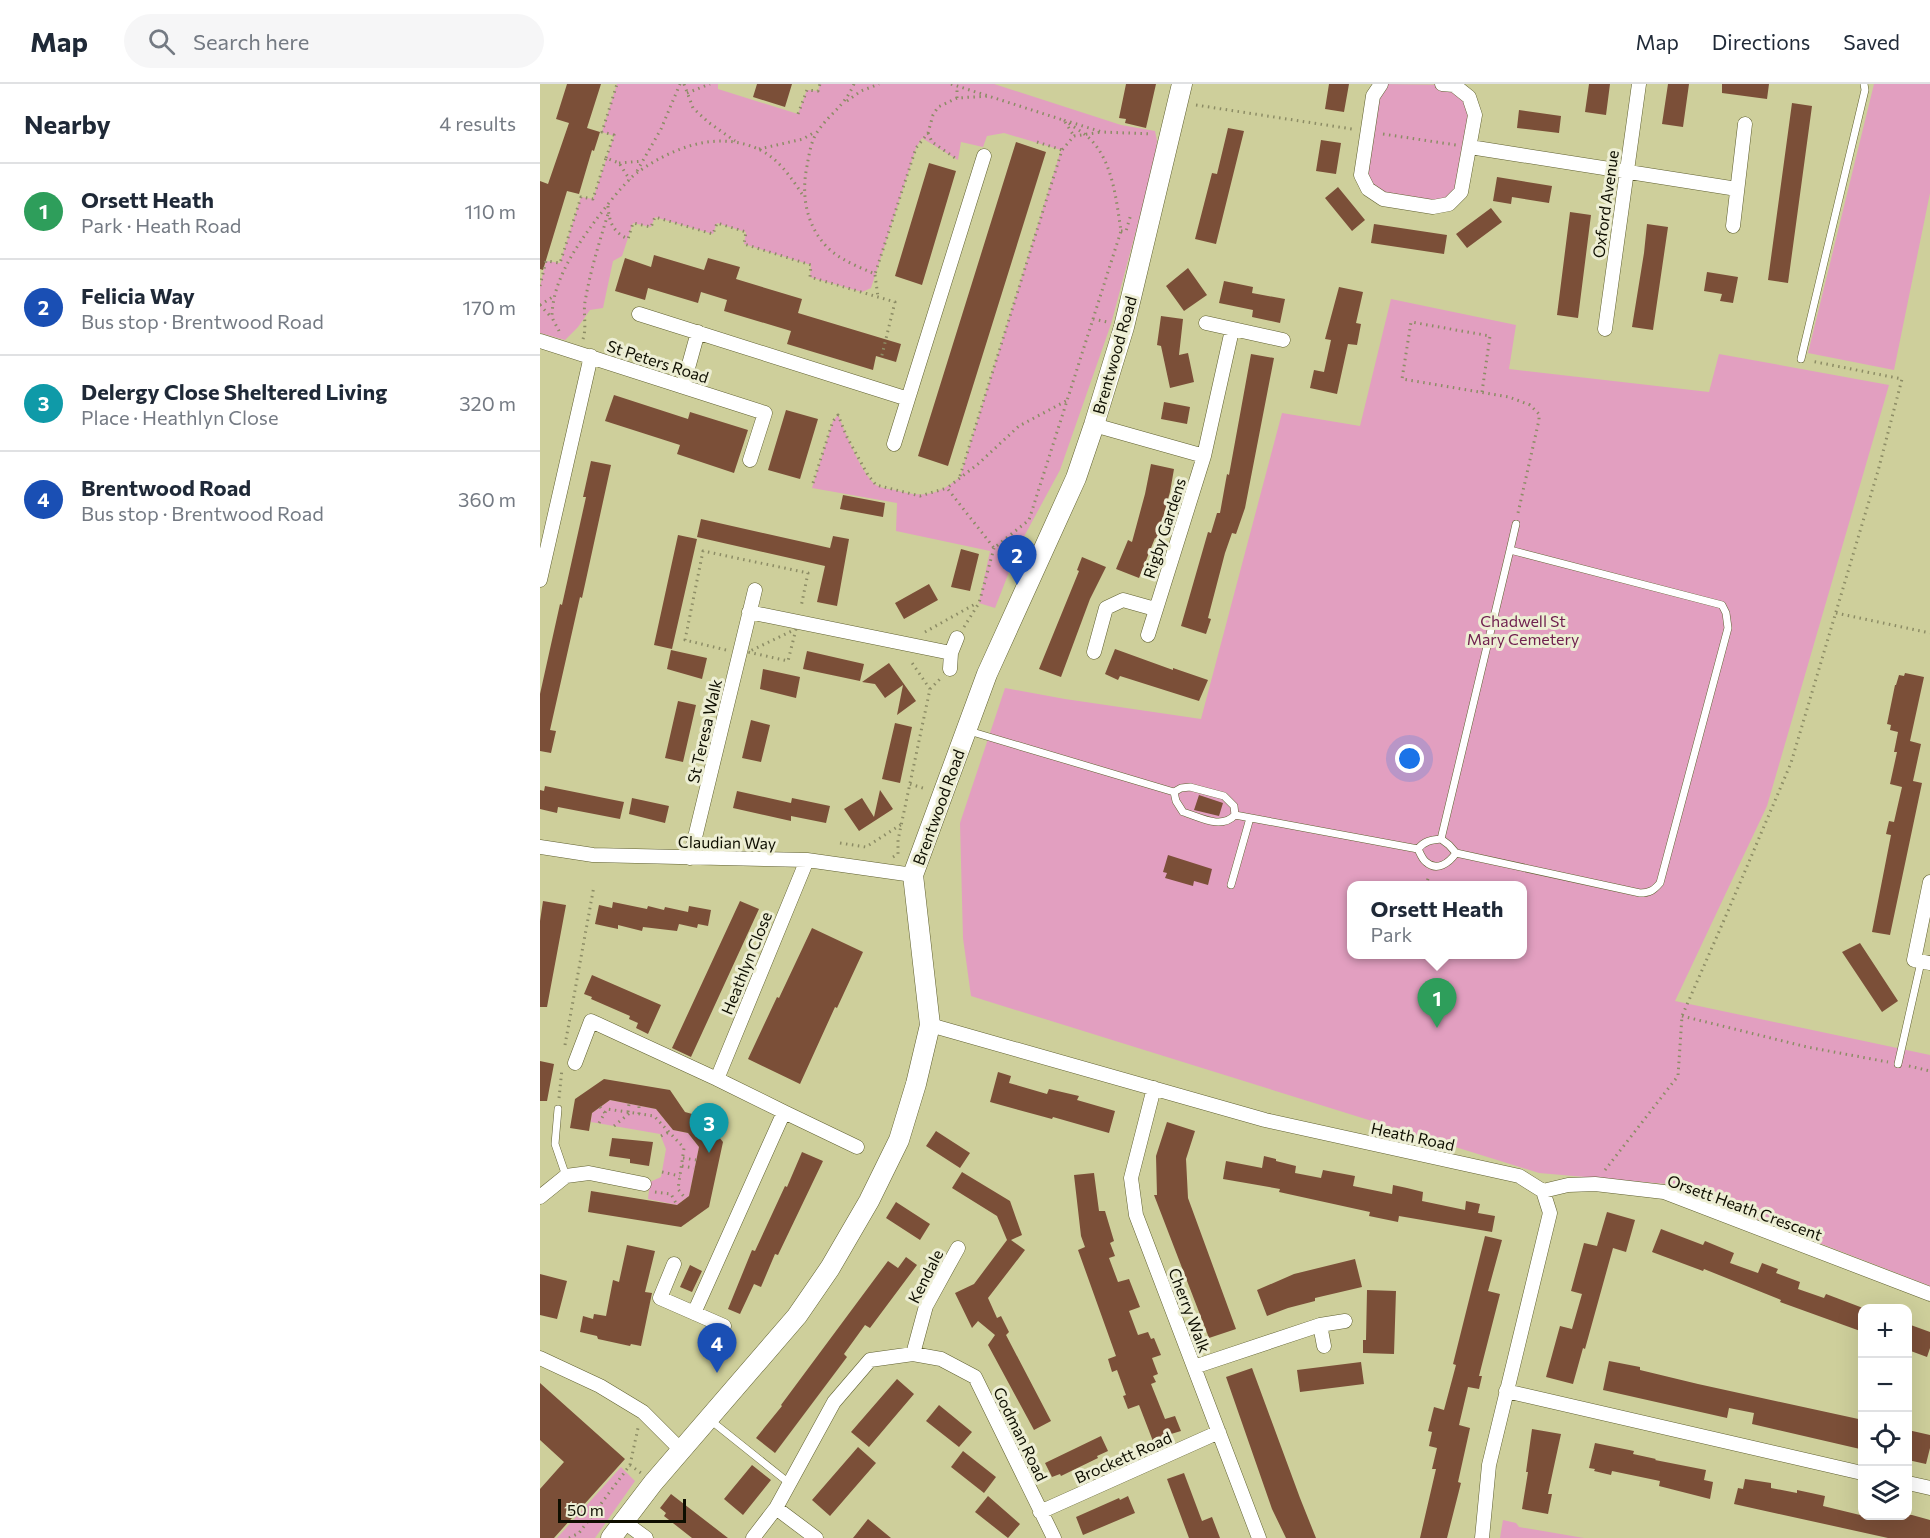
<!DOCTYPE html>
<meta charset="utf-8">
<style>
:root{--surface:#fff;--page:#f6f6f7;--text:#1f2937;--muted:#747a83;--line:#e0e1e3;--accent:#6246bf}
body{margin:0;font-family:Commissioner,sans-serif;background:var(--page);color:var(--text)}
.controls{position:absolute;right:18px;bottom:18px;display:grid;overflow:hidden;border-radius:12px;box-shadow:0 6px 24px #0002}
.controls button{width:54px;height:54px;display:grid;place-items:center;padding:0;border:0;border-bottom:2px solid var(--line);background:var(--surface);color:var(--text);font:30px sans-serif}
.scale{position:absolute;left:18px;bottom:15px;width:128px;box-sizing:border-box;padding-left:6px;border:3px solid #0e0e00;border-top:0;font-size:16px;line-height:21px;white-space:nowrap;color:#0e0e00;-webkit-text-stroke:4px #edeed4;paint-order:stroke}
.you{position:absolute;left:870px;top:675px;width:21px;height:21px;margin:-15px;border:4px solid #fff;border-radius:50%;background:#1a73e8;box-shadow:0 0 0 9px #1a73e833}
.badge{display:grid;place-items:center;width:39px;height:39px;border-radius:50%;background:var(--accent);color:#fff;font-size:20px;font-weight:700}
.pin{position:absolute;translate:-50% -50px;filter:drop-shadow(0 2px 3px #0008)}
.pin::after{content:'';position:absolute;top:32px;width:21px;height:18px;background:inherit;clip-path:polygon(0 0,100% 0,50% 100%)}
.popup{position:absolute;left:807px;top:797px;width:180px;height:78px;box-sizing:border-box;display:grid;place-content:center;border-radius:12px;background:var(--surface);filter:drop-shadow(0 2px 4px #0005);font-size:20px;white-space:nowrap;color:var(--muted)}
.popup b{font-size:22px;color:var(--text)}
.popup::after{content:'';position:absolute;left:50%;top:100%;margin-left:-12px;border:12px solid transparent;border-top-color:var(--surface)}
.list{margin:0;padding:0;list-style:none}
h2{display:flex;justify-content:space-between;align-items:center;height:78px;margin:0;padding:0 24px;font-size:26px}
h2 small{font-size:20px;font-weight:400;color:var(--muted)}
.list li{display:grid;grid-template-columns:39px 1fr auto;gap:18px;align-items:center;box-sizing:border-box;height:96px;padding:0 24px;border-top:2px solid var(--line)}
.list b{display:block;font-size:22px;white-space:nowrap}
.list p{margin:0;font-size:20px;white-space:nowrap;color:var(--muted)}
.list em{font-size:20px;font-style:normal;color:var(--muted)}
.icon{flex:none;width:33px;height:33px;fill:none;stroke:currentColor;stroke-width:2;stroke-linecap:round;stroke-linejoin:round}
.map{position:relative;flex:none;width:1390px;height:1454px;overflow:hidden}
header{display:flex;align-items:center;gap:36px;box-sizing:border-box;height:84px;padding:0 30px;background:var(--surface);border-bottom:2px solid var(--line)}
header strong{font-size:28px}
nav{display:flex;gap:33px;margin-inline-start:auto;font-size:21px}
.search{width:420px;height:54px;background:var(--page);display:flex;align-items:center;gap:15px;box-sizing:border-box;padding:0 21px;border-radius:33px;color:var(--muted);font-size:22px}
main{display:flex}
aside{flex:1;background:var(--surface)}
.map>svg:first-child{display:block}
.green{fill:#e29fc0;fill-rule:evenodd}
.building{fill:#7b4f38}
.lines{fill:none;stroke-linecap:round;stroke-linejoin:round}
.lane-casing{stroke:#606030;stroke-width:8}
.street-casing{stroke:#606030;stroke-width:15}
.secondary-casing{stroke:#606030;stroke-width:21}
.path{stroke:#8c8c65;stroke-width:3;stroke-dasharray:1.5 4.5;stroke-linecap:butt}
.lane{stroke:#fff;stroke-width:7}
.street{stroke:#fff;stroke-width:14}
.secondary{stroke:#fff;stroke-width:20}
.labels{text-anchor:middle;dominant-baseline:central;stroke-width:6;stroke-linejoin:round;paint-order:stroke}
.street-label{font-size:16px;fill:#0e0e00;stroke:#edeed4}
.park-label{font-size:16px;fill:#70214f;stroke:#edeed4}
</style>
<header>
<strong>Map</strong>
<div class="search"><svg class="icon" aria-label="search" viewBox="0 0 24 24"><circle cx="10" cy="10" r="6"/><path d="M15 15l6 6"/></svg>Search here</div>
<nav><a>Map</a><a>Directions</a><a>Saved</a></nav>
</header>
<main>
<aside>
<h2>Nearby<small>4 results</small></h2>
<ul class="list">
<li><span class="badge" style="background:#2e9e5b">1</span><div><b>Orsett Heath</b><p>Park · Heath Road</p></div><em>110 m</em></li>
<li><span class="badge" style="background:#1a4fb4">2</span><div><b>Felicia Way</b><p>Bus stop · Brentwood Road</p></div><em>170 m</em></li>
<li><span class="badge" style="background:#0f9aa8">3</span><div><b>Delergy Close Sheltered Living</b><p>Place · Heathlyn Close</p></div><em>320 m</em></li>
<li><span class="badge" style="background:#1a4fb4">4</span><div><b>Brentwood Road</b><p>Bus stop · Brentwood Road</p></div><em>360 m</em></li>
</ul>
</aside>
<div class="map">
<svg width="1390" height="1454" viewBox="0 0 1390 1454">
<rect width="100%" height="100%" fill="#cecf9b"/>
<path class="green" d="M77,0h101v5l80,25 9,-24 11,1 2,-7h174l127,41 34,6 2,10 -2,19 -44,164 -51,146 -40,74 -25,64 -16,-5 11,-52 -94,-20 1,-28 -85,-15 21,-67 5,-6c6,15 25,62 38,70 5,3 13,4 19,5 27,8 42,6 65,-13l101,-327 -57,-17 -17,3 -4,11 -22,-5 -3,18 -36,-22 -6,10 -45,140 -9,4 -52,-15 1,-12 -67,-21 2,-12 -29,-9 -4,11 -58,-17 -4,10 -18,-4 -11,33 -9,5 -10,47 -13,2 -12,17 -13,13 -25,-7v-47l6,-25 14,2 21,-66 12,2 21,-63 -12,-4z
M841,0l73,1 21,30 -14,77 -12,12 -66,-5 -22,-24z
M1334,0h56v109l-36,177 -86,-17z
M851,215l125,26 -7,44 200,23 10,-38 170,31 -122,421 -92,195 255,54v231l-263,-102 -128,-11 -568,-177 -8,-58 -3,-115 45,-135 60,11 136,20 81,-306 78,13zM812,802h170v68h-170z
M70,1016l46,9 17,21 15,3 11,14 -10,49 -12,9 -29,-6 2,-17 11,-5 5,-28 -6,-15 -69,-12 1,-9z
M81,1383l14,14 -40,57h-38z
M963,1436l13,3 3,4 65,11h-84z"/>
<path class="building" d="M27,0h34l-14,44 13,4 -6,19 -2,-1 -13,44 -12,-3 -24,79 -3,-1v-88l8,3 21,-61 -13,-4z
M217,0h35l-7,23 -32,-10z
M586,0h30l-10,44 -21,-5 1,-4 -7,-1z
M789,0h20l-5,28 -19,-3z
M1049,0h21l-4,31 -21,-3z
M1128,0h21l-6,43 -21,-3z
M1182,0h47l-2,15 -45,-6z
M1252,19l20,3 -24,177 -20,-3z
M979,26l42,6 -2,17 -42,-5z
M688,44l16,3 -28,113 -21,-5 17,-66 5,1z
M781,56l20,3 -5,31 -20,-3z
M476,58l30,10 -98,314 -30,-10z
M389,79l27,8 -34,114 -27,-9z
M957,93l55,9 -3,17 -37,-6 -1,7 -18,-3z
M798,103l27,33 -13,11 -27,-33z
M951,124l11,14 -35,26 -11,-14z
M1030,128l21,3 -13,103 -21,-3z
M834,140l73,11 -3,19 -73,-11z
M1107,140l21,3 -15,103 -21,-3 12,-74z
M114,171l50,15 4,-12 32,9 -4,12 66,20 -4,14 103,31 -5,18 -20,-6 -3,14 -86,-26 4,-13 -67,-20 3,-11 -26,-8 -3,11 -50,-15 -3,12 -30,-9 10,-33 26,9z
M648,184l19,27 -23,16 -18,-25z
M1167,188l31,5 -5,26 -13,-2 2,-7 -18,-3z
M684,197l29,6 -1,6 33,6 -5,24 -28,-6 1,-7 -34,-7z
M799,203l24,5 -7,31 5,1 -4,21 -9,-1 -11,50 -27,-6 4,-18 10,2 7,-32 -6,-1z
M621,232l22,3 -4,36 9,-2 6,29 -24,6 -9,-42 -4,-1z
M711,270l23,4 -29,150 -9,26 -4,-1 -7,20 -17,65 3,1 -5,15 -25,-8 27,-94 3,1 6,-20h3l7,-39 2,1z
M74,311l74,24 2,-7 58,18 -14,43 -57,-19 3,-9 -75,-24z
M624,318l26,5 -3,17 -26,-5z
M246,326l32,9 -18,60 -32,-9z
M51,377l20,4 -29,133 -2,-1 -30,133 6,1 -5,22 -11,-2v-57l20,-90 2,1 24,-108h-3z
M611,380l23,5 -4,23 -13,47 -2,-1 -16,40 -23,-9 12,-29 4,2 13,-48z
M303,411l42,8 -2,14 -43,-8z
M161,435l129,29 3,-12 16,3 -12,67 -20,-4 8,-36 -128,-29z
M138,451l19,4 -25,110 -18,-4z
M421,465l18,5 -9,37 -19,-4z
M542,473l24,10 -16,32 -29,78 -22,-8 40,-98 -2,-1z
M389,500l9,16 -34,19 -9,-16z
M575,565l58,21v-2l35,12 -9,21 -79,-25 -2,4 -13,-6z
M131,566l36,8 -5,21 -35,-10z
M267,567l57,13 -4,17 -57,-12z
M349,579l27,38 -19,14 6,-30 -18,13 -10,-14 -13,-2z
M223,585l37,8 -4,21 -36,-9z
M1365,589l19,4 -14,64 11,3 -8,37 9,2 -32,152 -18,-3 19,-97 -5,-1 3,-13 5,1 8,-35 -12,-3 7,-32h-3l4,-20 -8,-2 1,-5 -4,-1 8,-39h1l3,-10 5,1z
M138,617l18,4 -13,57 -18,-4z
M211,636l19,5 -9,37 -19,-4z
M355,639l17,4 -12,56 -18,-4z
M5,702l79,16 -4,17 -62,-12 -1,6 -17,-4v-19l4,1z
M340,706l13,19 -34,22 -15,-22 18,-11 12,19z
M197,707l54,12 1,-5 38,8 -4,17 -35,-7v5l-58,-13z
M659,711l24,8 -4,13 -25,-6z
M92,714l37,8 -4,17 -36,-9z
M628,771l44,14 -4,16 -14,-4 -1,5 -28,-8 2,-5 -4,-1z
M3,817l23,4 -19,102h-7v-86z
M200,817l19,8 -68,148 -19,-9z
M73,818l34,7 1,-3 16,4 1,-3 23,5 1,-6 22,4 -3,16 -10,-2 -1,4 -18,-4 -2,7 -34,-4 -1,4 -24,-6v4l-23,-5 4,-19 13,3z
M272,844l51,24 -26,56 -2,-1 -35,77 -52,-25 29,-62 2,1z
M1320,859l38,58 -16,11 -40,-60z
M52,891l69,30 -13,29 -12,-6 2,-5 -9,-4 1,-3 -39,-17 1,-2 -8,-3z
M0,977l14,3 -7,37h-7z
M458,988l13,4 -2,7 38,11 2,-5 30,7 -2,4 38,11 -6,22 -56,-16 -1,2 -62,-17z
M64,995l66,11 15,22 18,5 20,25 -14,65 -28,20 -93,-15 3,-21 86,14 12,-9 10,-49 -11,-14 -15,-3 -17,-21 -46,-9 -18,13 -3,18 -19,-3 5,-29z
M627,1038l28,9 -9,28 2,39 48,131 -27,9 -55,-143h3l-1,-39z
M396,1047l34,22 -10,15 -34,-22z
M72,1054l41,4 -4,24 -19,-3v-4l-21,-3z
M262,1068l21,9 -45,94 -3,-1 -14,33 -7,-3 -14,30 -12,-5 24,-59 3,1 30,-65 2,1z
M724,1072l12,3v2l20,5 -1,7 26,5 2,-8 32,6 -2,10 39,8 1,-9 14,3 16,4 -1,9 43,9 1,-9 14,3 -2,9 17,3 -3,16 -93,-16 -1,6 -29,-6 1,-4 -91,-20 1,-3 -57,-10 3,-18 36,7z
M422,1088l48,29 12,34 -11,5 14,10 -37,48 9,20 4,-2 8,16 -3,3 45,86 -17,9 -46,-85 7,-10 -17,-14 -6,7 -17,-35 19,-9 33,-44 -10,-24 -45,-28z
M554,1089l5,38h6l9,30 -4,2 5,13 -6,2 9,24 11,-3 11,28 -11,4 9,24 10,-3 3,7 3,-1 7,17 -9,3 6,16 -5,2 3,6 -5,2 14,35 10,-3 6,15 -10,3 3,8 -18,7 -17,-44 -11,4 -5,-13 3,-1 -9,-25 -5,2 -4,-13 8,-3 -38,-106 7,-3 -4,-11 -7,-61z
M356,1118l34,22 -10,16 -34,-22z
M1067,1128l28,8 -9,32 -13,-4 -28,101 -2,-1 -10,36 -27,-7 14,-51 12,3 10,-35 -11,-3 13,-48 13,3z
M1121,1145l42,16 2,-4 29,12 -4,10 28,10 4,-10 16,6 -2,4 24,9 -2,7 26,9 2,-4 37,14v24l-83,-30 1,-2 -77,-31 -1,2 -51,-19z
M945,1152l17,4 -14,51 12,3 -21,82h3l-3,13 -11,-2 -9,38 11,3 -12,54 3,1 -14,55h-27l16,-69h-4l5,-21 -8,-2 3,-14 -4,-1 6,-24 10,3 12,-45 -3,-1z
M87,1161l28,6 -10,41 7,1 -11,53 -10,-2 -1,2 -32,-7 -1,-3 -17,-4 3,-16 10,3 1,-5 12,2 7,-36 6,2z
M366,1173l11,8 -47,63 -5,-3 -21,29 3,3 -72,96 -19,-15 26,-32 -1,-1 107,-144 10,7z
M815,1175l7,28 -47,11v3l-27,7 -21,8 -10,-26 37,-16z
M150,1181l12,6 -10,21 -12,-5z
M0,1190l27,7 -10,38 -17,-4z
M827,1206l29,1 -2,63 -31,-1v-13h3z
M1368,1240l22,8v16l-3,9 -19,-7z
M1069,1277l31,6v3l58,14 165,36v17l-3,12 -108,-25 2,-11 -25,-5 -2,10 -124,-28z
M821,1278l3,22 -64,8 -3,-22z
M712,1284l48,130 16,40h-30l-14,-29 -46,-132z
M357,1295l17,15 -45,53 -18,-15z
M0,1299l85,76 -71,79h-14v-49l24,-27 -24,-22z
M399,1321l33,27 -13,15 -33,-26z
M992,1345l29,5 -13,60h4l-4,20 -26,-5 6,-37h-2z
M1368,1346l22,5v13l-4,16 -18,-4z
M561,1352l7,15 -11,5 1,2 -37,18 -1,-2 -8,3 -7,-14z
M1055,1359l39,8 -1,3 23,5 -1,1 51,10 -2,10 9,2 -3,17 -51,-13 1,-5 -48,-10 -1,4 -17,-4 1,-2 -6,-1z
M318,1363l18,16 -46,53 -18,-16z
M423,1367l33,26 -12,16 -33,-26z
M212,1381l19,15 -28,35 -19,-16z
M644,1389l18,48 10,-4 8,21h-31l-22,-59z
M1205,1395l26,4v5l26,5v-3l28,6 -2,10 37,9h27l14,4 1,-4h10l18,5v18h-42l-154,-34 4,-16 5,1z
M131,1410l57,44h-36l-28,-22 2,-3 -6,-5z
M448,1412l32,28 -12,14 -33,-26z
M588,1412l7,17 -52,22 -7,-18 43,-19 1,2z
M328,1435l23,19h-38z"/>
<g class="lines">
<defs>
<path id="lane" d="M1261,275l64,-269 -1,-6
M970,466l6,-26
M429,647l205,61 2,9 7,11c17,5 38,18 52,3l183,34c2,4 4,10 8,13 11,10 23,1 30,-9l184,40c10,0 14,-3 20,-10l68,-255 -2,-15 -4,-8 -212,-55 -69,289c-10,1 -17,2 -23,10
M634,708l7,-4 9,-1 34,9 10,10 1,9
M901,755l8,6 7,8
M691,801l19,-67
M1358,980l23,-102
M18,1025l-3,35 11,32
M169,1335l80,64"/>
<path id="street" d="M841,0l-8,12 -12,79 7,14 15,10 50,8 16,-3 12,-12 14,-77 -6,-18 -15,-12 -12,-1
M930,63l267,42
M1193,142l12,-102
M99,230l269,85 76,-243
M666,239l77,17
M1065,245l34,-245
M0,257l225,72 -15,47
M143,302l15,-54
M554,341l110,31
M354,360l14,-45
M0,496l51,-224
M209,528l202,41
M608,551l56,-179 28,-126
M554,568l12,-44 17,-8 32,9
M410,585l1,-16 6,-15
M0,763l53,8 214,5 106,15
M150,774l65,-268
M1390,798l-16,78 16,3
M390,941l335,95 254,56 24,15 7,22 -61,252 -7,73
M35,979l16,-42 126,58 67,33 -90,201
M177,995l90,-219
M614,1004l-23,90 5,37 123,323
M244,1028l73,35
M1003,1107l25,-6 27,-1 69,8 266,102
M0,1113l26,-21 23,-3 55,11
M134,1180l-14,34 64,28
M780,1241l4,21
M373,1270l13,-48 32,-58
M0,1274l60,28 43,26 39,39
M654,1283l126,-42 25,-4
M966,1307l356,82
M1368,1399l22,5
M236,1424l40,30
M500,1428l179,-80
M83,1437l23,17
M213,1454l23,-30 58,-106 36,-42 43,-6 28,5 34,18 79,161"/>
<path id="secondary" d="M71,1454l42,-55 144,-167 33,-48 39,-67 30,-61 17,-56 14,-59 -17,-150 74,-201 89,-196 18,-53 30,-98 58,-243"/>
</defs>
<use href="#lane" class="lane-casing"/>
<use href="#street" class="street-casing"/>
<use href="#secondary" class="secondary-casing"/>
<path class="path" d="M144,0l9,24 15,14 27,19
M314,0c-10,23 -24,29 -36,47 -7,9 -9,24 -11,35 -6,29 -1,59 20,81 13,13 32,20 48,27l41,-126 12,-15 5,-18 5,-8 19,-9 33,-2
M411,0l112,36
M147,9l23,-9
M417,14v-12
M307,17l14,-10 18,-7
M656,21l156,24
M258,30l9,-24 11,1 2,-7
M524,36c8,6 17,11 24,17 25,23 28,62 33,94l-92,289 -35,28 -47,-60 31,-24 41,-38 47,-25
M525,38l9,14
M530,38l32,10 50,2
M388,49l4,9 26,18
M843,50l73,11
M497,58l25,8
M219,65l44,-10 12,-7
M66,74l8,-23 -12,-3 15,-48
M79,79l24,-2
M97,87l24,-42 19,-45
M68,122c1,16 5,26 20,33l5,-16 18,4 4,-10 58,17 4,-11 29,9 -2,12 67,21 -1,12 85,25 -14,57
M581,147h5l5,-17
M335,191l3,22
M0,202l6,-25 14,2 21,-66 12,2 13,-41 13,5 11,17
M0,221l12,13
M0,221l14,-9
M553,235l14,3
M19,247c-2,-5 -7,-11 -7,-16 1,-32 20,-62 38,-87 10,-14 35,-47 48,-56 34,-24 79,-42 120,-23 19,8 33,28 44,45
M43,255c4,-12 0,-25 2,-37 5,-30 14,-59 23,-88
M942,308l8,-56 -79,-14 -9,57 107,18 21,8 9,9v6l-21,93
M420,392l102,-326 12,-14 28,-4
M273,399l20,-62 5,-6 9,22 21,38 8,10 44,11 27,-8
M1296,529l94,20
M424,543l15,-24 15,-55
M256,545l-8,32 -40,-9z
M385,548l52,-29
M186,566l-41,-10 18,-89 105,22 -7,34
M390,605l10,-10
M370,700l16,5
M300,759l26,4 36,-23
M353,773l5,-3v-14l32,-151 -20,-29
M886,802l3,-11
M1142,932l125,31 81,15
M25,961l29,-159
M1369,982l21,5
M19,1014l3,-29
M60,1023l5,6
M88,1028l1,-8
M99,1030v-8
M59,1039l8,-14 47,7 30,32 -6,41 7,9
M74,1042l17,-14
M121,1052l8,-4
M143,1074l13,2
M142,1082l12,2
M1065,1086l73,-94 4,-60 46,-105 63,-148 87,-292 24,-92 -91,-18
M122,1088l18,4
M115,1108l16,2 6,11
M90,1381l8,-37
M29,1454l10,-5 51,-68 11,8"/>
<use href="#lane" class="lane"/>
<use href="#street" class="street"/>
<use href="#secondary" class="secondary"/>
</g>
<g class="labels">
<g class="street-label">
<text transform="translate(1065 120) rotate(-82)">Oxford Avenue</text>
<text transform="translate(574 271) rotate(-74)">Brentwood Road</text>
<text transform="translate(118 277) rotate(18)">St Peters Road</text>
<text transform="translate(624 444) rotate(-72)">Rigby Gardens</text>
<text transform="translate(164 647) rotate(-77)">St Teresa Walk</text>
<text transform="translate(398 723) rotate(-70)">Brentwood Road</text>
<text transform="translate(187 758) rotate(1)">Claudian Way</text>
<text transform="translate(206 879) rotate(-68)">Heathlyn Close</text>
<text transform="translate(873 1052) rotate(12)">Heath Road</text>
<text transform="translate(1205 1123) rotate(20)">Orsett Heath Crescent</text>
<text transform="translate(385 1192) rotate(-63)">Kendale</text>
<text transform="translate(650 1226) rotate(69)">Cherry Walk</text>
<text transform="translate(481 1350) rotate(64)">Godman Road</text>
<text transform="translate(583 1373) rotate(-24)">Brockett Road</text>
</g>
<g class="park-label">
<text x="983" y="536">Chadwell St<tspan x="983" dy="18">Mary Cemetery</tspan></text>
</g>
</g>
</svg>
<div class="controls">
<button>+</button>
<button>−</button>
<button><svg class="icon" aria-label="locate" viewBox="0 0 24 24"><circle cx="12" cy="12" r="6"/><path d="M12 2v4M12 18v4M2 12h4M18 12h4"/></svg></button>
<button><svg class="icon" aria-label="layers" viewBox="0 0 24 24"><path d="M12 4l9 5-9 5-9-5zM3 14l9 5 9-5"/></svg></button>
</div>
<div class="scale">50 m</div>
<div class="you"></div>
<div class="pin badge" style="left:897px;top:944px;background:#2e9e5b">1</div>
<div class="popup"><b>Orsett Heath</b>Park</div>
<div class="pin badge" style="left:477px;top:501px;background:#1a4fb4">2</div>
<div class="pin badge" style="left:169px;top:1069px;background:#0f9aa8">3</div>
<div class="pin badge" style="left:177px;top:1289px;background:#1a4fb4">4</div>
</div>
</main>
